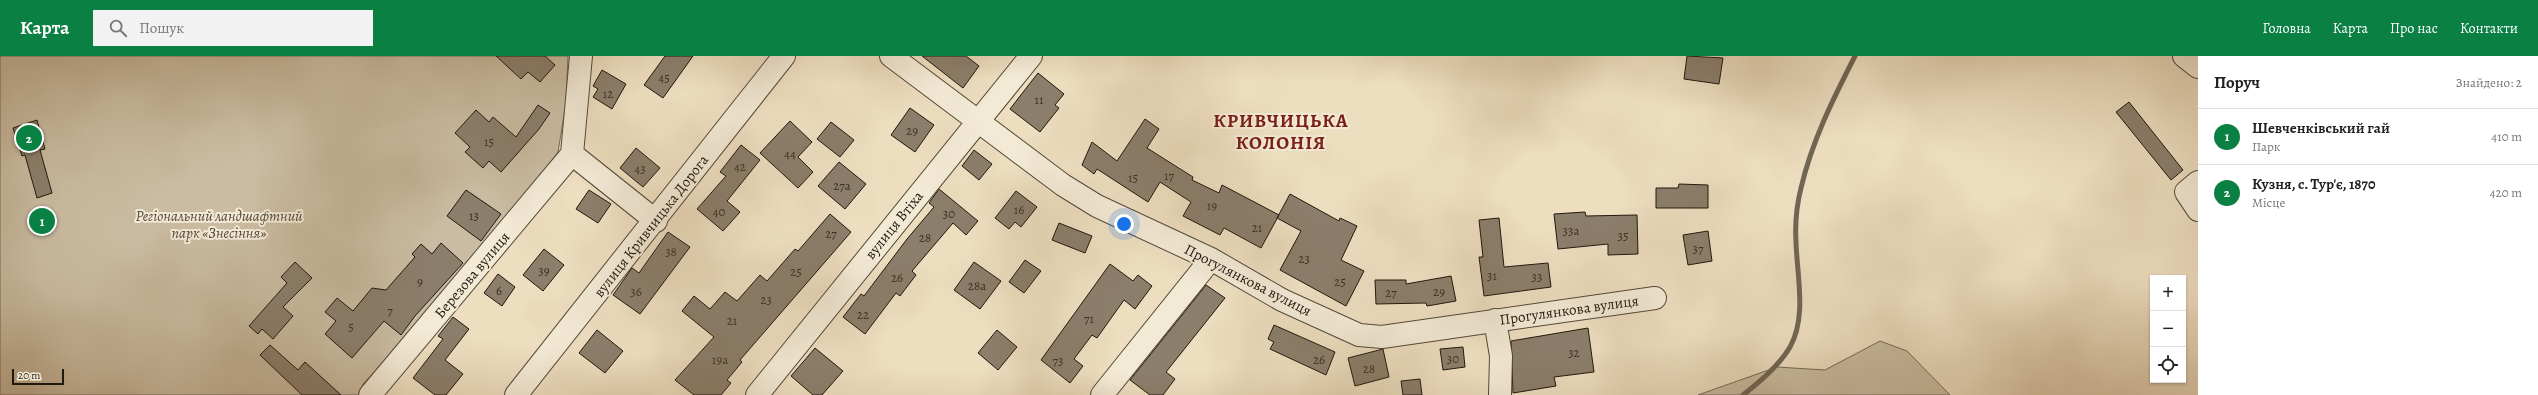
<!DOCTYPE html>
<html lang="uk">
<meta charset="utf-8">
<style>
:root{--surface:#fff;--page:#f2f2f2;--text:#222;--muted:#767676;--line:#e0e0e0;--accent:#0b8043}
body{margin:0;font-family:Alegreya,serif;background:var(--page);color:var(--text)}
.controls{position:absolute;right:12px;bottom:12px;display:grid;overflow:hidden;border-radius:0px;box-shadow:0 1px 3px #0004}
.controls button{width:36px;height:36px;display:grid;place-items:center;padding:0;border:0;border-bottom:1px solid var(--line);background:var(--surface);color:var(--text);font:20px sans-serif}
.scale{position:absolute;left:12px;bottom:10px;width:52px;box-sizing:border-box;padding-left:4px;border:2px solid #20170e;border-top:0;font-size:11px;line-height:14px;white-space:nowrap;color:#20170e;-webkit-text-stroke:3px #f3ead6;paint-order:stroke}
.you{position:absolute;left:1124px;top:168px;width:14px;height:14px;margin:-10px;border:3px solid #fff;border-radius:50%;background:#1a73e8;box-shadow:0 0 0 6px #1a73e833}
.badge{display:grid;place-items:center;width:26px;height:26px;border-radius:50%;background:var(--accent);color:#fff;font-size:13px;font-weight:700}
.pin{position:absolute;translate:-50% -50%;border:2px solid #fff;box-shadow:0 1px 4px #0006}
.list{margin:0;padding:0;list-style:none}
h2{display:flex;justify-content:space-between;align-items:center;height:52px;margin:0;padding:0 16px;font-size:17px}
h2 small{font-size:13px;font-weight:400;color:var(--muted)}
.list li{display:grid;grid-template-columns:26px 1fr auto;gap:12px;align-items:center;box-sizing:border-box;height:56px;padding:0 16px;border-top:1px solid var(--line)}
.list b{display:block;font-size:15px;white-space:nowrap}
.list p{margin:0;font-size:13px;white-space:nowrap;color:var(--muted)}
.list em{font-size:13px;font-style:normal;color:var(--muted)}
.icon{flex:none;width:22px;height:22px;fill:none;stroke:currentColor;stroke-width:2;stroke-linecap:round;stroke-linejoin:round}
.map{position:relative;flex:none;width:2198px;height:339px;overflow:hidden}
header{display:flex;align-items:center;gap:24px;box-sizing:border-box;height:56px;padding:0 20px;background:var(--accent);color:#fff}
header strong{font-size:19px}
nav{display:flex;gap:22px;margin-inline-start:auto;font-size:14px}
.search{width:280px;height:36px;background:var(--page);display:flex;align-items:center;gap:10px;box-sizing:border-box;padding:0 14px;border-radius:0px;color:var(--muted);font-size:15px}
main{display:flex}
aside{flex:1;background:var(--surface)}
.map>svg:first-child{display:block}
.green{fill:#cabca2;stroke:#756a58}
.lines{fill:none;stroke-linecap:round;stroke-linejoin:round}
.stream{stroke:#716654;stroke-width:5}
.building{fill:#8b7e6b;stroke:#20170e}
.minor-casing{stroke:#53493a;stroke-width:24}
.minor{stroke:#f3ead6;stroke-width:22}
.labels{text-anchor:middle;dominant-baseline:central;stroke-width:4;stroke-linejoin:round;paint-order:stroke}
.number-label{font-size:13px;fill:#3b3125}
.park-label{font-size:15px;font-style:italic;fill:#53493a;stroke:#f3ead6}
.street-label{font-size:15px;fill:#20170e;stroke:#f3ead6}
.district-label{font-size:19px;font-weight:bold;letter-spacing:1px;fill:#7a1f14;stroke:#f3ead6}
</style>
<header>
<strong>Карта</strong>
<div class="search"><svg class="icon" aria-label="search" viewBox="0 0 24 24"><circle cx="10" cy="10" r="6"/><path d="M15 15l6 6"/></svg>Пошук</div>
<nav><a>Головна</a><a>Карта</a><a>Про нас</a><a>Контакти</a></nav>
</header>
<main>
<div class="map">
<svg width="2198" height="339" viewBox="0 0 2198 339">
<rect width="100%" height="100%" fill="#eddec0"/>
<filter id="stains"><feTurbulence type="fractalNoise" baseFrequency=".005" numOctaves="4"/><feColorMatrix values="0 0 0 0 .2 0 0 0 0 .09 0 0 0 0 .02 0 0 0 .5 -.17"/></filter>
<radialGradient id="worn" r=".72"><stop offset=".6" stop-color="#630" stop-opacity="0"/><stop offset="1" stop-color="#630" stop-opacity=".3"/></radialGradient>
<path class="green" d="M0,0h568l-2,47 -8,49 -41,55 -103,122 -51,55 -2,11h-361z
M1880,285l27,10 43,44h-252l79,-28 48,3z"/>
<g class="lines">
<path class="stream" d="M1743,339c17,-13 36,-29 47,-48 17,-30 7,-71 6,-105 -1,-16 1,-38 5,-54 11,-47 32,-89 54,-132"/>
</g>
<path class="building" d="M496,0h49l10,9 -15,17 -12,-10 -7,7z
M665,0h28l-30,42 -19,-13z
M922,0h44l13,10 -16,22z
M1687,0l36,2 -4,26 -35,-5z
M602,14l24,14 -14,25 -19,-12 5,-8 -5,-3z
M1038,17l26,21 -9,11 4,3 -19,24 -30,-23z
M2129,46l54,68 -12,10 -55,-68z
M538,49l12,8 -11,16 -38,43 -12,-11 -6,7 -18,-16 5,-5 -15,-14 21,-23 13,12 4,-5 23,20z
M910,52l24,17 -19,27 -24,-17z
M1145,63l14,10 -12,19 46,29 -1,3 27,13 3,-8 57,30 -18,33 -37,-20 -4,7 -37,-19 8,-14 -31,-20 -12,20 -51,-33 -3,5 -12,-9 10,-23 25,19z
M37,64l8,29 -5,1 12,43 -15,5 -12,-43 -3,1 -9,-28z
M790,65l22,21 -14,15 15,15 -15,16 -38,-35z
M831,66l23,18 -14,17 -23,-18z
M741,89l19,15 -33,41 13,11 -17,19 -26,-22 29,-33 -6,-4z
M636,92l24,20 -17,19 -23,-19z
M974,94l18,14 -13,16 -17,-14z
M839,106l27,22 -21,25 -27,-23z
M1679,128l29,1v23h-52v-20h22z
M939,133l39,32 -12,14 -13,-12 -41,48 4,4 -16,21 -4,-3 -31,41 -22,-17 18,-23 3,2 43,-57 27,-32 -5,-4z
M466,134l35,24 -20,27 -34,-25z
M589,134l22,14 -13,19 -22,-14z
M1016,135l21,16 -16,20 -6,-5 -6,7 -14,-11z
M1290,138l49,27 1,-3 17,8 -16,34 23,11 -18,35 -66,-36 21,-39 -24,-13z
M1585,156l1,4 51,-1 1,39 -30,1v-11l-50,5 -4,-35z
M830,158l21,18 -111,128 2,2 -15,18 4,3 -10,12h-27l-19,-15 39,-43 -32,-26 12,-15 16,13 15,-17 12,9 23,-26 7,6 28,-32 3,2z
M1499,162l5,49 44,-4 3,24 -67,9 -5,-39h4l-4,-37z
M1059,167l33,13 -7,17 -33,-13z
M1708,175l4,30 -24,4 -5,-30z
M668,176l22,15 -50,67 -27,-19 19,-27 7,5z
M441,187l22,20 -48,53 -14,19 -17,-14 -32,37 -27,-24 11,-13 -11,-9 12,-14 16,13 19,-23 14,2 29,-33 -3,-3 9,-10 11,10z
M544,193l20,16 -21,26 -20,-16z
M1025,204l16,11 -17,22 -15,-11z
M295,206l17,16 -29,29 10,9 -20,23 -11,-10 -4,5 -9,-8 38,-43 -6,-6z
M974,206l27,19 -21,28 -26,-19z
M1110,208l23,17 5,-6 14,11 -17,23 -11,-9 -27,38 -5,-3 -18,24 9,7 -13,17 -29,-23z
M498,218l17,13 -13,19 -18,-13z
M1451,220l5,25 -29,5 -1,-3 -50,1 -1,-24h31v4z
M1206,229l19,13 -59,74 9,7 -12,16h-13l-20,-15z
M453,261l16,12 -24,31 18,14 -17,21h-11l-22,-17 30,-39 -5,-3z
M1274,269l61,27 -9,23 -56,-26 4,-7 -6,-3z
M1588,272l6,44 -40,5 2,9 -43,7 -2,-52z
M597,274l26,21 -18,22 -26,-20z
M997,274l20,17 -19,23 -20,-17z
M270,289l28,25 7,-8 36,33h-39l-42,-40z
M1463,291l2,20 -22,3 -3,-21z
M815,292l28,23 -21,24h-9l-22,-19z
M1383,293l6,28 -34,9 -7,-28z
M1420,323l2,16h-19l-2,-14z"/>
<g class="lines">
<defs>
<path id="minor" d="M891,0l172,129 34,21 114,53 71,41 77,35 23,2 273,-39
M2184,0l14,11
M572,98l84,67
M2198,126l-12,10 12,18
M1495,264l6,36 -1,39
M370,339l202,-241 9,-98
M516,339l268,-339
M757,339l274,-339
M1102,339l109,-136"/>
</defs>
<use href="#minor" class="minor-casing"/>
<use href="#minor" class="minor"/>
</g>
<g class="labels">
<g class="number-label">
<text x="664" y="21">45</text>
<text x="608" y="37">12</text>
<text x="1039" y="43">11</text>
<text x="912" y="74">29</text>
<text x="489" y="85">15</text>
<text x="790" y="97">44</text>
<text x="740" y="110">42</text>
<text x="640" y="112">43</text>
<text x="1169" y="119">17</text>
<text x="1133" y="121">15</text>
<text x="842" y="129">27а</text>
<text x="1212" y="149">19</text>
<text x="1019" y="153">16</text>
<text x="719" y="155">40</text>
<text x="949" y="157">30</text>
<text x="474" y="159">13</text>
<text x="1257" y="171">21</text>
<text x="1571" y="174">33а</text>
<text x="831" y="177">27</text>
<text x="1623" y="179">35</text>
<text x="925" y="181">28</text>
<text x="1698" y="192">37</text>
<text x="671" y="195">38</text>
<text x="1304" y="202">23</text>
<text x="544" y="214">39</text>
<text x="796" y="215">25</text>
<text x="1492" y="219">31</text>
<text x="1537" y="220">33</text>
<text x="897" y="221">26</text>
<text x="420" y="225">9</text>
<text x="1340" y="225">25</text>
<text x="977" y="229">28а</text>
<text x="499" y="234">6</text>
<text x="636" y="235">36</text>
<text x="1439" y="235">29</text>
<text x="1391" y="236">27</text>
<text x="766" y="243">23</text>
<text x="390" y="254">7</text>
<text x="863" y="258">22</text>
<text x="1089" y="262">71</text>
<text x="732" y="264">21</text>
<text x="351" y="270">5</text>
<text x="1574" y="296">32</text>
<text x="1453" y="302">30</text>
<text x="720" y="303">19а</text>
<text x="1319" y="303">26</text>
<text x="1058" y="304">73</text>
<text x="1369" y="312">28</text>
</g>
<g class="park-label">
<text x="219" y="160">Регіональний ландшафтний<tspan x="219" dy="17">парк «Знесіння»</tspan></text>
</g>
<g class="street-label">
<text transform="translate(894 169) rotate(-51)">вулиця Втіха</text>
<text transform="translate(651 170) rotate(-52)">вулиця Кривчицька Дорога</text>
<text transform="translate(472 219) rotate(-50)">Березова вулиця</text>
<text transform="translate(1248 224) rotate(27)">Прогулянкова вулиця</text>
<text transform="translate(1569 254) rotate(-8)">Прогулянкова вулиця</text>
</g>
<g class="district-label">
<text x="1281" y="65">КРИВЧИЦЬКА<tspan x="1281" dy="22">КОЛОНІЯ</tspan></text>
</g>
</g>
<rect width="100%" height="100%" filter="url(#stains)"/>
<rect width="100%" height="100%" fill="url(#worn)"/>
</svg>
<div class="controls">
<button>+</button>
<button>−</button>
<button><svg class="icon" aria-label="locate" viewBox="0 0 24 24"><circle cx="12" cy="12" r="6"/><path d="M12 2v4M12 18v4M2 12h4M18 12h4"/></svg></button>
</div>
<div class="scale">20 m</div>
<div class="you"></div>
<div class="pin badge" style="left:42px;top:165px">1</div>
<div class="pin badge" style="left:29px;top:82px">2</div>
</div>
<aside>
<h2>Поруч<small>Знайдено: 2</small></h2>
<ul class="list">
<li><span class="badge">1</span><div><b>Шевченківський гай</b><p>Парк</p></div><em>410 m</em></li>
<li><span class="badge">2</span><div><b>Кузня, с. Тур'є, 1870</b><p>Місце</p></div><em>420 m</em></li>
</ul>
</aside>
</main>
